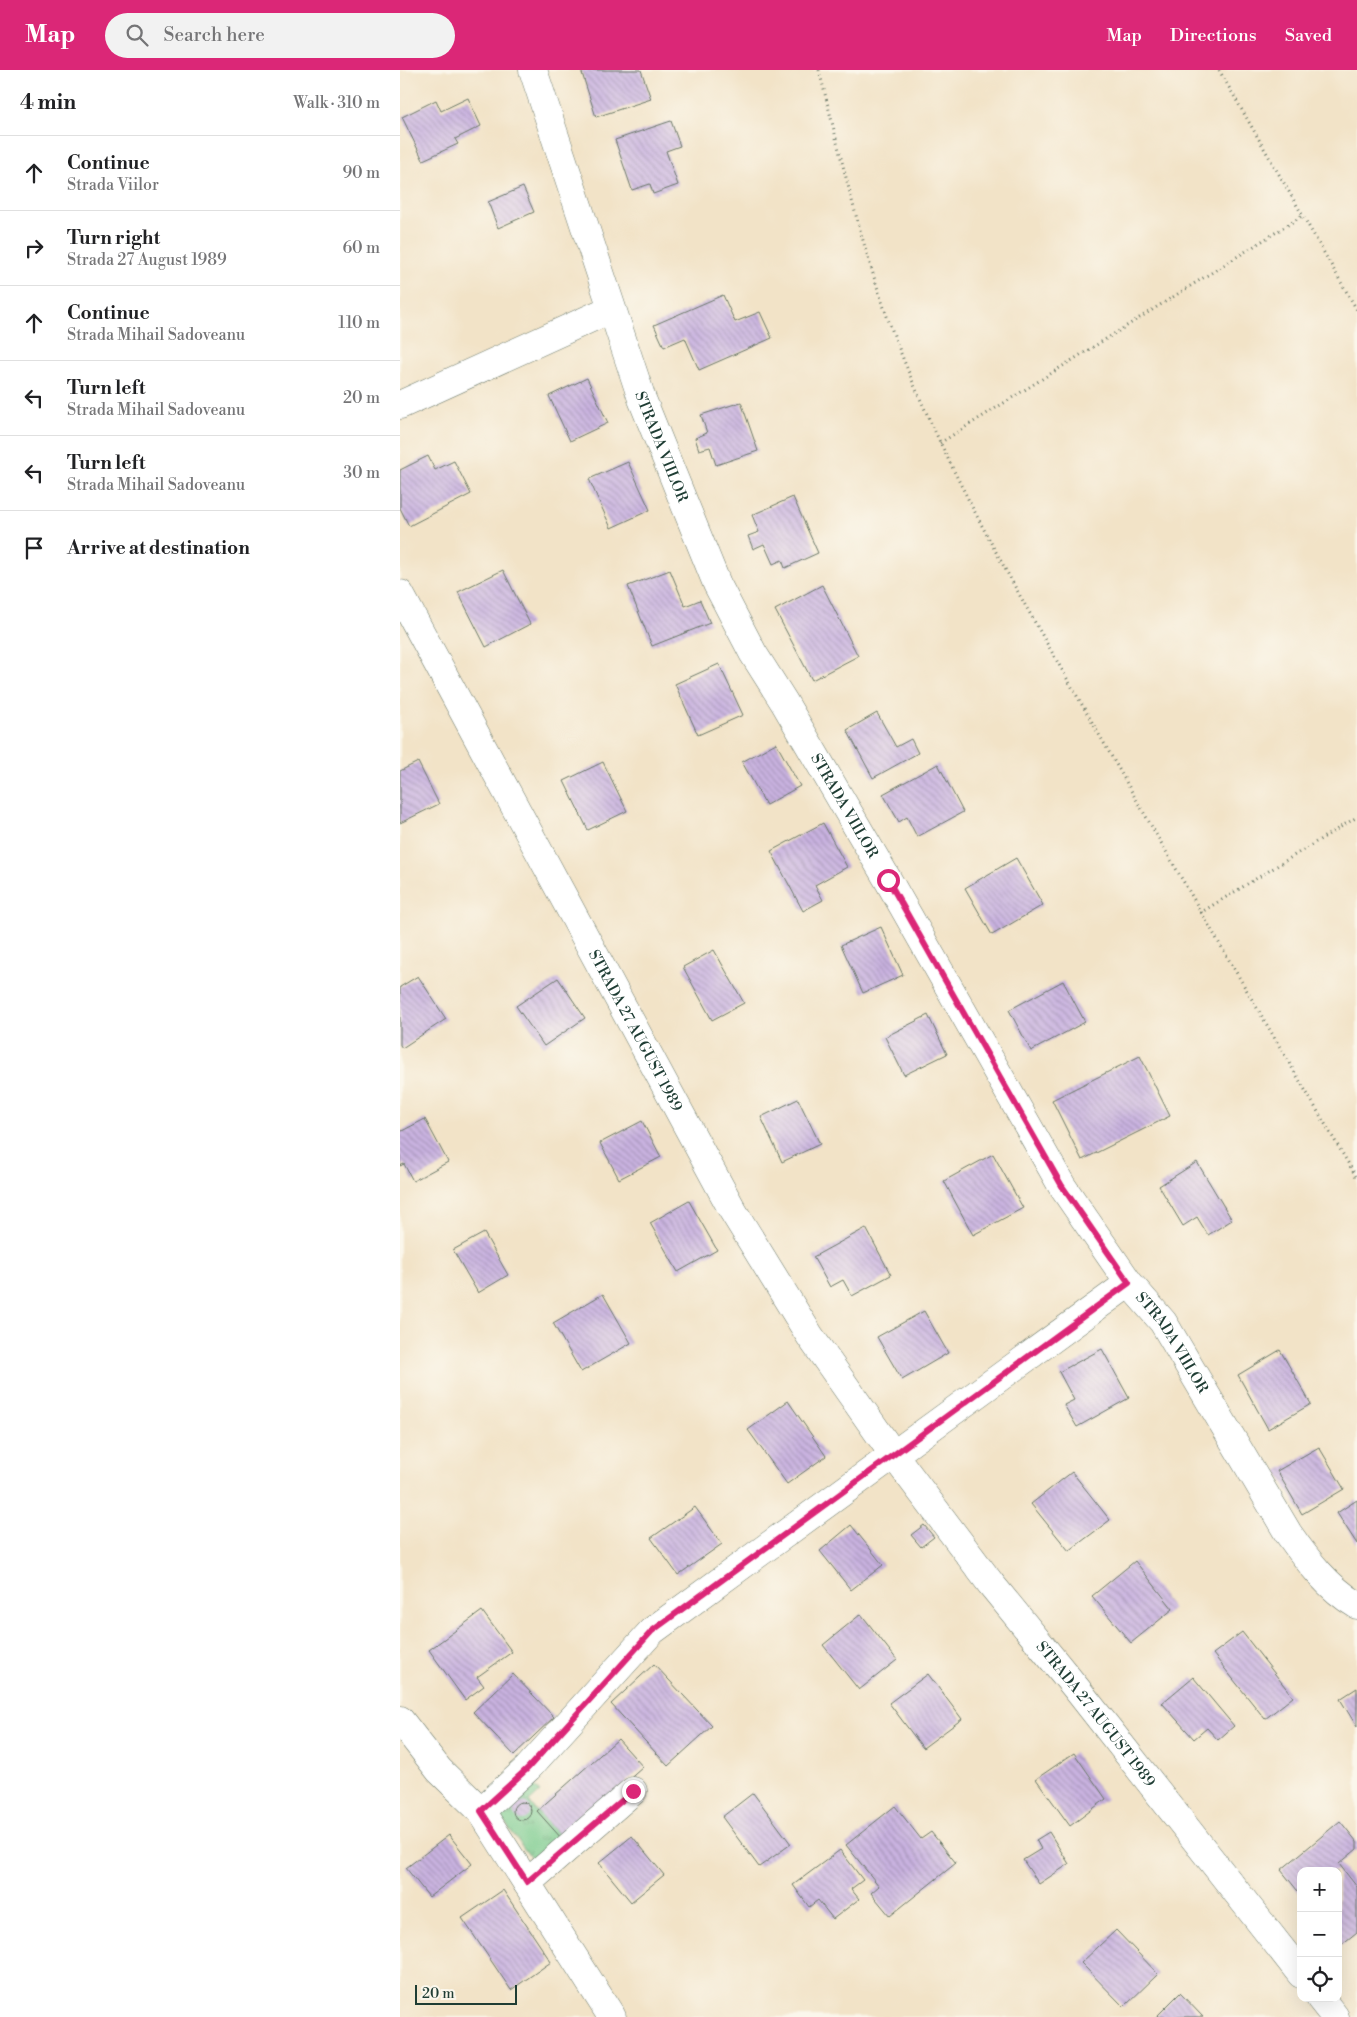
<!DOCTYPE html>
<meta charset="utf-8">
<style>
:root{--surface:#fff;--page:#f2f2f2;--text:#202124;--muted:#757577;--line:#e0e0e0;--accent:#db2777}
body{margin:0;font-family:"Libre Bodoni",serif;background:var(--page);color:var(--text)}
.controls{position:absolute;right:15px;bottom:15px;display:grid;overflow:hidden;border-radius:10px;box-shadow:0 5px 20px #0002}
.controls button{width:45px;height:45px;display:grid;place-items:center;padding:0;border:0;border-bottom:1px solid var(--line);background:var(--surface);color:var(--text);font:25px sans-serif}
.scale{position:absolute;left:15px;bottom:12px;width:102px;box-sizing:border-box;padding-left:5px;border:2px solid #1f3d34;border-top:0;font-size:14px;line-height:18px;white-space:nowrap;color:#1f3d34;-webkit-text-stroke:4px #fbf7ec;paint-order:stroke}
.stop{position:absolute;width:15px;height:15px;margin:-11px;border:4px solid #db2777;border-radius:50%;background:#fff}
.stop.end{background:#db2777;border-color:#fff;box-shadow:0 1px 5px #0008}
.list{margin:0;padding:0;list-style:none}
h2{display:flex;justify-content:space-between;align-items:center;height:65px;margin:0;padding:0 20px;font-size:21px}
h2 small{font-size:16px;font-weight:400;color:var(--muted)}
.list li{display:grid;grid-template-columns:32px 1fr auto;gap:15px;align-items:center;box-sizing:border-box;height:75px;padding:0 20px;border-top:1px solid var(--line)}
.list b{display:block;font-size:19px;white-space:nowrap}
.list p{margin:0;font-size:16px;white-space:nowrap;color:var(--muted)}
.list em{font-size:16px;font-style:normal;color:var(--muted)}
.icon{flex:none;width:28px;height:28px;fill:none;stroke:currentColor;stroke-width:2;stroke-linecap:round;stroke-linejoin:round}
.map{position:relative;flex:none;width:957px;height:1947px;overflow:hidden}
header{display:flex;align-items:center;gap:30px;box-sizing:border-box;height:70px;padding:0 25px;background:var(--accent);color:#fff}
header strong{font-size:24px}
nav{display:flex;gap:28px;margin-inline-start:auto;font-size:18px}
.search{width:350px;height:45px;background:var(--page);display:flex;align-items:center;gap:12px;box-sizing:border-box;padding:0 18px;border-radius:28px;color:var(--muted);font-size:19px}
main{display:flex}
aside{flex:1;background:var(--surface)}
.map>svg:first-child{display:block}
.grass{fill:url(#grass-tufts);stroke:#4c8460}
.building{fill:url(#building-back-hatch)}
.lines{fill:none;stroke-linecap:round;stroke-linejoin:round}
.minor-casing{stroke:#697767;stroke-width:29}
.path{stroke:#697767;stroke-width:3;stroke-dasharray:1 4;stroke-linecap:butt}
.minor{stroke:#fff;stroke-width:28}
.route{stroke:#db2777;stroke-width:6}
.labels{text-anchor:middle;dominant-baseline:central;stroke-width:4;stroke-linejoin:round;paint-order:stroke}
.street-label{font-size:15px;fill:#1f3d34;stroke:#fbf7ec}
</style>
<header>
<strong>Map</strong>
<div class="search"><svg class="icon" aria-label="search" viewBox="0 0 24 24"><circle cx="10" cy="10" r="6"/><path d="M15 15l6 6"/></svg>Search here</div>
<nav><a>Map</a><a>Directions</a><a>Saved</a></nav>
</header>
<main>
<aside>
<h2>4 min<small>Walk · 310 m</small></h2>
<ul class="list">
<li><svg class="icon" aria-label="ahead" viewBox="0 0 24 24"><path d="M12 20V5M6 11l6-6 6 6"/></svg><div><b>Continue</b><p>Strada Viilor</p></div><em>90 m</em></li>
<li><svg class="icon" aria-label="right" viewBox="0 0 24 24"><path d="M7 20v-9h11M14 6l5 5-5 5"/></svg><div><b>Turn right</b><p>Strada 27 August 1989</p></div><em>60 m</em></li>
<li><svg class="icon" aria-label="ahead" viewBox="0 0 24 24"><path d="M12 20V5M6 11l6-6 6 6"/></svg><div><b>Continue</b><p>Strada Mihail Sadoveanu</p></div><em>110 m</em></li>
<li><svg class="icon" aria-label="left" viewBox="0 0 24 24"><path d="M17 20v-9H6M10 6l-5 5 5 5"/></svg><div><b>Turn left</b><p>Strada Mihail Sadoveanu</p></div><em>20 m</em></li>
<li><svg class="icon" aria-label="left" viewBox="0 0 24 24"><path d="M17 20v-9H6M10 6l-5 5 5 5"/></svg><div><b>Turn left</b><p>Strada Mihail Sadoveanu</p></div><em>30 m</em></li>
<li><svg class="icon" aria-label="arrive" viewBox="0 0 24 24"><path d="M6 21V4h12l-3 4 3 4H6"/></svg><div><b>Arrive at destination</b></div></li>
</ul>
</aside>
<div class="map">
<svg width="957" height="1947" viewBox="0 0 957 1947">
<defs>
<pattern id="grass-tufts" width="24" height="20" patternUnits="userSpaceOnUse" patternTransform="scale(1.25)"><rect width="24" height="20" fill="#78ca8c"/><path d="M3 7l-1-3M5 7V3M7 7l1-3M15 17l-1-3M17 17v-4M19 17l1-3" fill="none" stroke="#62a573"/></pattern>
<pattern id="building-back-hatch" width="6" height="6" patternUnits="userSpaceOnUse" patternTransform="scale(1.25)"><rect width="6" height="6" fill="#c9b2e0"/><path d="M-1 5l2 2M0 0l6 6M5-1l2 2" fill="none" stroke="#a392b6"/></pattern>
</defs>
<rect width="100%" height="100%" fill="#fbf7ec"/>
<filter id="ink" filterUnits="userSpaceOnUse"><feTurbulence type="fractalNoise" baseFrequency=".02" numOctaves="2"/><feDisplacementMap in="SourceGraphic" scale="10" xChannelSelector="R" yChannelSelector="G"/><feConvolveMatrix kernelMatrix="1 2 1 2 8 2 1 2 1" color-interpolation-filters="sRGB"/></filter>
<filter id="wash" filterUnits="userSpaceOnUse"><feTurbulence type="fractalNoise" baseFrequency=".0096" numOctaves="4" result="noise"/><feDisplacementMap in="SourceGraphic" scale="20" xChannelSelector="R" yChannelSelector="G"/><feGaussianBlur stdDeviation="1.12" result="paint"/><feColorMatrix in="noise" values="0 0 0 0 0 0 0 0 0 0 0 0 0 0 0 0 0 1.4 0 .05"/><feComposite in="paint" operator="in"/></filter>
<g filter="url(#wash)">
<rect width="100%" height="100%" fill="#f2e3c7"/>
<path class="grass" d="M130,1711l10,11 -11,10 33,37 -29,22 -36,-49z"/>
<g id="blocks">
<path class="building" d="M181,0h60l10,29 -55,18z
M68,28l13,28 -26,13 3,5 -35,16 -21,-43 34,-17 5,11z
M271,51l9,25 -14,5 12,34 -25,9 -3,-10 -18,6 -17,-50z
M123,117l11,25 -36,16 -10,-26z
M323,225l12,27 25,-10 12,26 -73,32 -14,-32 -21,9 -10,-22z
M187,308l21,45 -38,18 -21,-45z
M341,332l17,49 -42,14 -6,-18 -11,3 -4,-12 12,-5 -6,-18z
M28,386l7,14 19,-9 17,33 -62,32 -9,-18v-38z
M228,392l22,48 -39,18 -22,-49z
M393,427l25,56 -33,15 -3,-8 -9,4 -9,-20 -11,5 -5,-13 11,-4 -7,-17z
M103,500l27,54 -44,23 -28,-55z
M270,500l15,36 15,-6 10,23 -58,23 -24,-60z
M422,515l36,71 -46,24 -37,-70z
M319,594l24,51 -45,20 -23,-51z
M477,643l19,34 15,-8 7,14 -45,25 -26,-48z
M376,673l24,43 -34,19 -24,-43z
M18,692l21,42 -39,19v-52z
M203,692l24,49 -39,19 -24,-49z
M538,694l25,48 -46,25 -10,-20 -8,5 -16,-28z
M423,753l24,44 -32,18 8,15 -20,11 -32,-60z
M616,788l27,47 -51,30 -27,-47z
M481,857l22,48 -40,18 -22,-48z
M314,880l30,53 -32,17 -29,-53z
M18,906l28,43 -44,29 -2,-3v-58z
M158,908l27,40 -41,28 -28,-40z
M663,911l22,41 -54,29 -22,-41z
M528,945l19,39 -43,21 -19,-38z
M740,986l30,60 -88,44 -30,-60z
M398,1029l22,45 -38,18 -21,-45z
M25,1049l23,43 -35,19 -9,-17 -4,2v-34z
M242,1051l19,36 -42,22 -19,-36z
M593,1084l30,54 -50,27 -29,-54z
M797,1092l35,58 -24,15 -11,-18 -14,9 -24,-40z
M289,1131l28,49 -39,22 -28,-49z
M466,1158l25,47 -39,21 -9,-16 -13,7 -17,-30z
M84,1163l24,42 -30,18 -25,-43z
M203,1224l28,49 -50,29 -28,-49z
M524,1241l24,42 -46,27 -25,-43z
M702,1279l27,49 -52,29 -13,-22 10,-5 -15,-28z
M880,1280l31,54 -43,25 -30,-54z
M388,1331l38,55 -39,28 -39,-54z
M919,1377l25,42 -42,25 -25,-43z
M672,1402l38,48 -41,31 -38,-47z
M957,1430v44l-20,-31z
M295,1437l27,37 -44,31 -27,-37z
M451,1455l32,40 -32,25 -31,-39z
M524,1455l10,12 -13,10 -10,-12z
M735,1491l38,48 -42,34 -39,-47z
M82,1541l30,41 -35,25 7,9 -19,14 -36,-50z
M461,1544l36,46 -38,30 -36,-45z
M842,1562l51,65 -28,22 -52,-65z
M254,1594l58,62 -44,40 -57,-62z
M113,1604l41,43 -40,38 -41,-43z
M528,1604l34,45 -39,29 -34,-45z
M793,1607l41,49 -16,14 -11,-12 -13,11 -32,-36z
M957,1618v39l-17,-28z
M218,1669l25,28 -81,72 -25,-28z
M674,1683l32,46 -36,27 -34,-47z
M353,1723l38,51 -32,23 -37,-50z
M113 1741a9 9 0 1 1 18 0a9 9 0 1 1-18 0Z
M495,1736l26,33 10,-7 25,31 -66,53 -19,-23 8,-7 -33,-41z
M940,1751l17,21v7l-18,15 18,23v45l-16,13 -3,-4v-70h-37v24l-20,-25z
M649,1762l20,32 -30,20 -16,-24 18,-11 -5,-9z
M49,1765l23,29 -43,33 -23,-29z
M232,1766l32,39 -33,27 -32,-39z
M440,1780l23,30 -12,9 8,10 -26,20 -15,-19 -9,7 -16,-22z
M103,1820l48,72 -40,28 -49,-72z
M716,1860l42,44 -34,33 -43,-44z
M780,1923l23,24h-47z"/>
</g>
</g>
<g filter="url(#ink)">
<use href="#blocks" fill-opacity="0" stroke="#697767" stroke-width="1"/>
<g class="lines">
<defs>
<g id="minor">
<path id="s1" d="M133,0l109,329 75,185 36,69 31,49 104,178 174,306 67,97 34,39 125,211c19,27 40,55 69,72"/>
<path d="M0,335l211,-96"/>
<path id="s2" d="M0,524l333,617 77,125 83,118 98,130 85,104 225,286"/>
<path d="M0,1650l39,50 42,41 131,206"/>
<path d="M81,1741l47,-43 124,-137 477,-348"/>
<path d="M127,1813l106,-92"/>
<path d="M920,1928l15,19"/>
</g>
</defs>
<use href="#minor" class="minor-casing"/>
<path class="path" d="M419,0c24,94 45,190 81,281 51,127 120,246 188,364 88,155 178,309 269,463
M819,0l138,240
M540,373l362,-227
M800,843l157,-96"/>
<use href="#minor" class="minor"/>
</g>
</g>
<g class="lines" filter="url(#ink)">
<path class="route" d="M233,1721l-106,91 -46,-71 47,-43 124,-137 477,-348 -67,-97 -174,-306"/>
</g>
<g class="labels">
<g class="street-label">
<text stroke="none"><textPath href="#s1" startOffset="398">STRADA VIILOR</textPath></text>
<text stroke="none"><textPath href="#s1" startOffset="802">STRADA VIILOR</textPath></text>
<text stroke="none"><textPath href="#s2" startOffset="496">STRADA 27 AUGUST 1989</textPath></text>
<text stroke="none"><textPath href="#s1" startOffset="1432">STRADA VIILOR</textPath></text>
<text stroke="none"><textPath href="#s2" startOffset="1322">STRADA 27 AUGUST 1989</textPath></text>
</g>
</g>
</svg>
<div class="controls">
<button>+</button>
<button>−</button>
<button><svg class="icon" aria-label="locate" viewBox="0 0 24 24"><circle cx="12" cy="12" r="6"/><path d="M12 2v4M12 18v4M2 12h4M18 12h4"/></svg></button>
</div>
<div class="scale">20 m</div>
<div class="stop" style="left:488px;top:810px"></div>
<div class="stop end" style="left:233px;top:1721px"></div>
</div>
</main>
